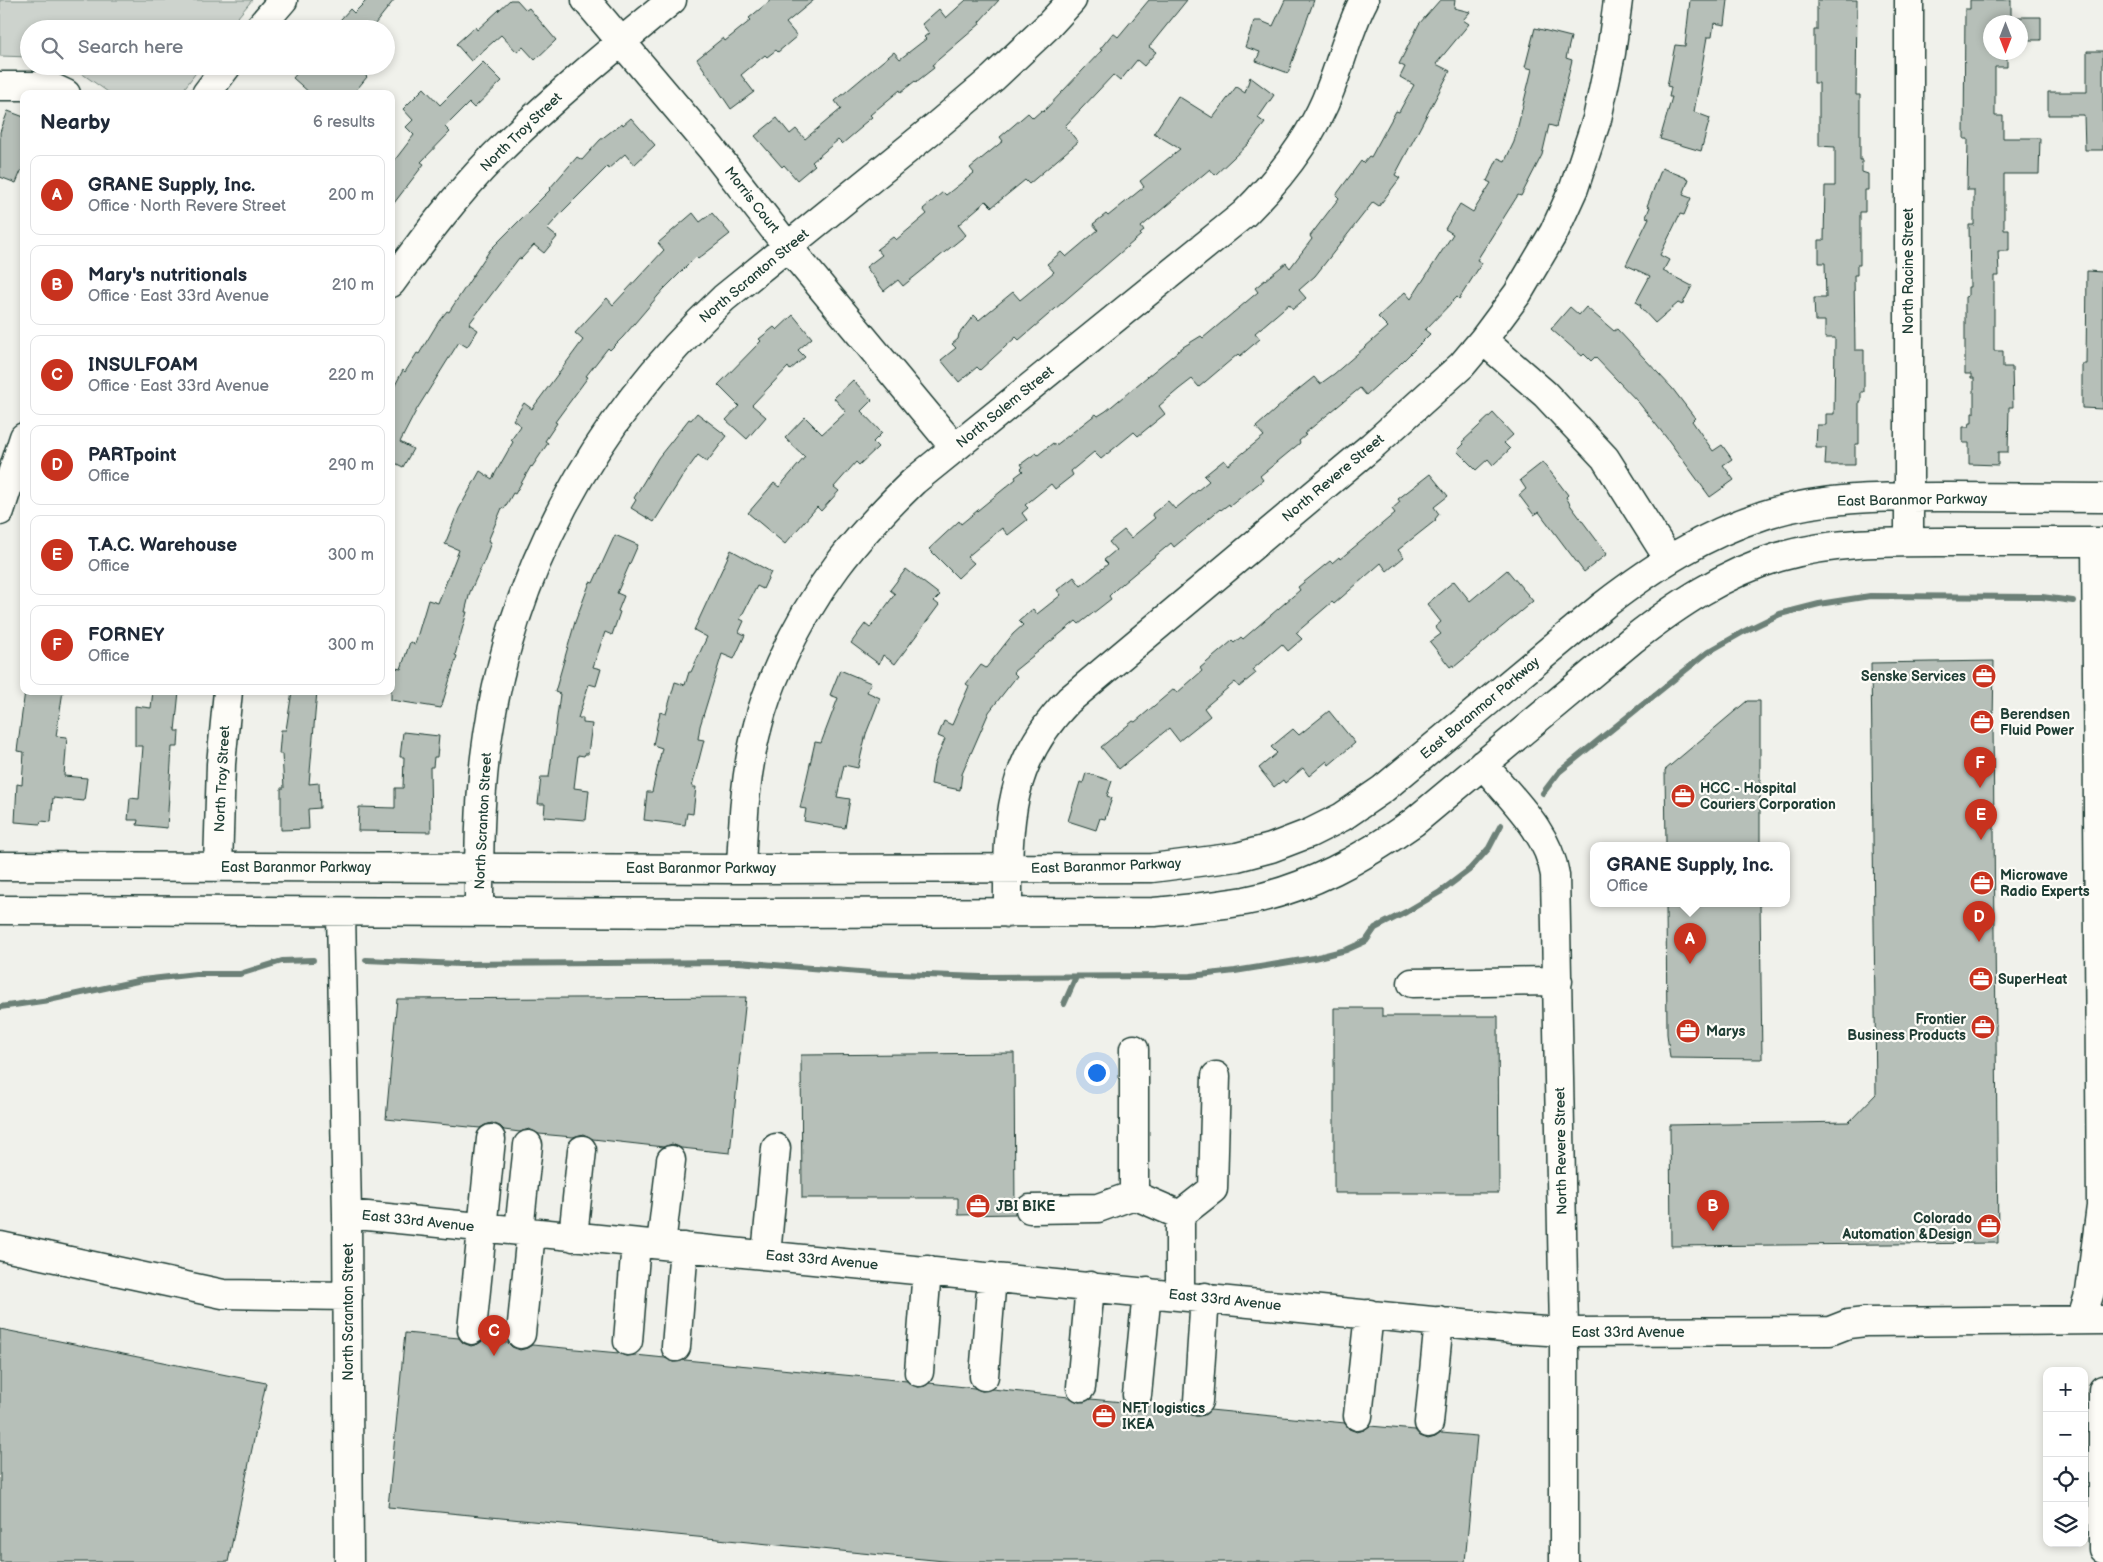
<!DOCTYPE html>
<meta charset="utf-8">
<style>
:root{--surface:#fff;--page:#f2f2f3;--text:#1f2937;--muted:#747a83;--line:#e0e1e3;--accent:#c8321e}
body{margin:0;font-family:"Balsamiq Sans",sans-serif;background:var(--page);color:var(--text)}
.controls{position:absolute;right:15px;bottom:15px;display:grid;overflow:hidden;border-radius:10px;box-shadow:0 2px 8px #0003}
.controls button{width:45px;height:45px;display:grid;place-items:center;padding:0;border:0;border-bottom:1px solid var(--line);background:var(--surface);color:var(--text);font:25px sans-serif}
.compass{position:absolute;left:1983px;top:15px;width:45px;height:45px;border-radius:50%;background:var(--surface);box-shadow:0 2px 8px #0003;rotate:180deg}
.you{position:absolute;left:1096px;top:1072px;width:18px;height:18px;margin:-12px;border:4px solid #fff;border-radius:50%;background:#1a73e8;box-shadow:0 0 0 8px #1a73e833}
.badge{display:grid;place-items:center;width:32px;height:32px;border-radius:50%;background:var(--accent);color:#fff;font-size:16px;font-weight:700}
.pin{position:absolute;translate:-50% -41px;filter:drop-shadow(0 1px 2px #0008)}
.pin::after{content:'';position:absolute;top:26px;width:18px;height:15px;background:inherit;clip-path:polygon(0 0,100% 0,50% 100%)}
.popup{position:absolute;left:1590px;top:842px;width:200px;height:65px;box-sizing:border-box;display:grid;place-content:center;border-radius:10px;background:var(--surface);filter:drop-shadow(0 1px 4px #0005);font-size:16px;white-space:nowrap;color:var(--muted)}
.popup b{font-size:19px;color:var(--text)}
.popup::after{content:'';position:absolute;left:50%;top:100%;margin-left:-10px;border:10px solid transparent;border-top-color:var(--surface)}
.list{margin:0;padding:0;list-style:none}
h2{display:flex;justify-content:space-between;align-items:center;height:65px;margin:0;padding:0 20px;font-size:21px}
h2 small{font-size:16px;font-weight:400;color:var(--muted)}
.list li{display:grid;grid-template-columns:32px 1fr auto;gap:15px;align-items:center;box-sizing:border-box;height:80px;margin:0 10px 10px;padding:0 10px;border:1px solid var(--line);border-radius:10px}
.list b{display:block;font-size:19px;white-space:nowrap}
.list p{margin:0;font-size:16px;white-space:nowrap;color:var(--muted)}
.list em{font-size:16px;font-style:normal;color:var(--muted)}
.icon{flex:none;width:28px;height:28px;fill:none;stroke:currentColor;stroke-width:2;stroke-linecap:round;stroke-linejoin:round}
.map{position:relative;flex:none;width:2103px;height:1562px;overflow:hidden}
.search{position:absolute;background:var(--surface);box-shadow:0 2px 8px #0003;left:20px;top:20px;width:375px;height:55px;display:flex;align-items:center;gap:12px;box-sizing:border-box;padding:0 18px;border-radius:28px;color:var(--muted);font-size:19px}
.panel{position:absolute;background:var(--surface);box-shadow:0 2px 8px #0003;left:20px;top:90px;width:375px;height:605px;border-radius:10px}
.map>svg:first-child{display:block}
.green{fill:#cdd3cd;stroke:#768880}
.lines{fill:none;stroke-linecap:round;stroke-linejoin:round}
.stream{stroke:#6c8077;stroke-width:6}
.building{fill:#b6bfb8;stroke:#1f3d34}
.minor-casing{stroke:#1f3d34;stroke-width:31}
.minor{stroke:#fdfcf7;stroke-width:28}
.labels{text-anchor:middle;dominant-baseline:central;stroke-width:4.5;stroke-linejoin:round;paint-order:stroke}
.street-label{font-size:14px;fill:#1f3d34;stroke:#fdfcf7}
.poi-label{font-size:14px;font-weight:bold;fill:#1f3d34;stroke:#fdfcf7;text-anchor:start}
</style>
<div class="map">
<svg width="2103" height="1562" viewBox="0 0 2103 1562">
<rect width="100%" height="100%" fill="#f0f1eb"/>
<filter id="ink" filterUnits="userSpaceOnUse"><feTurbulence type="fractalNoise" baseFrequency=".02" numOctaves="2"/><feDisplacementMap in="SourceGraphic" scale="10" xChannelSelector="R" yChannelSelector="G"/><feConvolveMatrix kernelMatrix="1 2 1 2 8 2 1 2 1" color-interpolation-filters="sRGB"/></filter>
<g filter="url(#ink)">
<path class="green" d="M0,0h252l-24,29h-199v28l-29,-1z
M71,66h130l-21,28h-69z"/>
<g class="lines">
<path class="stream" d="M1543,793l16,-21 149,-120 35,-20 37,-18 39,-10 51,-8 172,1 31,4
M366,960l94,4 278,-2 134,11 109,4 210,-1 44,-5 79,-13 32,-8 20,-9 9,-13 31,-16 34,-20 29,-22 20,-22 12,-23
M1064,1004l12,-27
M0,1007l49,-7 93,-20 54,-6h44l42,-13 31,-1"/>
</g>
<path class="building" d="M367,0h27l-23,29h-39l18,-20 4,4z
M510,0h7l9,10 3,-2 27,32 -21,20 -12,-13 -6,5 -16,-17 -30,26 -15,-17 19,-17 2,3z
M771,0h43l-28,23 11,13 -19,16 -2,-2 -9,7 -2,-2 -24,20 13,17 -23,17 -34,-50 26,-21 2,3 26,-21 -2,-2z
M966,0h33l-20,22 1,2 -48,41 2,3 -18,14 -1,-1 -14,11 -1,-2 -30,25 2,2 -11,9 1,1 -20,17 -4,-4 -26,22 3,3 -18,15 -13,-15 -2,2 -27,-31 22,-18 13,16 6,-5 9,10 36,-30 -6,-8 37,-31 22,-18 6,7 26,-20 -2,-2 5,-4 -7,-9 17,-15 7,9z
M1149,0h38l-38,47 7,5 -12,14 -7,-6 -17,21 -7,-6 -48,51 13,16 -49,42 -4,-4 -33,27 -6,-6 -28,24 8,10 -63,51 -5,-6 -14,11 -18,-24 16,-12 -5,-6 16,-12 3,3 31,-26 -4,-5 20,-17 3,3 28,-22 -4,-5 33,-27 -3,-4 28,-24 5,5 9,-8 1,2 59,-62 -2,-1 13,-16 5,4z
M1285,0h29l-26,73 -32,-12 4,-9 -15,-5 9,-26h7l12,5z
M1440,0h15l-1,8 16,4 -7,8 6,4 -33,40 14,7 -55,104 5,3 -21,28 -6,-4 -58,74 -16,14 7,8 -13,11 -4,-5 -34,29 5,6 -20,17 -2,-2 -39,33 -7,-8 -13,10 -20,17 6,8 -27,22 -4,-4 -33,27 -7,-7 -23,19 2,4 -18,14 -4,-5 -26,21 3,3 -6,5 5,7 -19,15 -6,-7 -35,29 7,6 -16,15 -29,-29 30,-28 2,3 55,-45 -1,-2 8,-6 -2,-2 2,-2 -2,-3 15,-11 2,2 15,-12 2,3 41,-32 2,2 8,-5 77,-64 18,-11 2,2 55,-46 -3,-4 31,-25 4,5 22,-29 -2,-3 29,-38 -3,-3 25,-34 2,2 6,-7 2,1 25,-46 3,1 15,-27 -14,-8 5,-10 -6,-3 20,-40z
M1690,0h38l-3,25 -11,-2 -2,14h-5l-13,75 16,6 -9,33 -41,-12 12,-42h-3l2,-10 -4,-1 8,-41 10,1z
M1817,0h40l-1,95h4v65h2v12l6,2v16h-3v22h-5v53h-3v10h-3l1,75h9v42h-3v10h-2v42h-4v21h-30l1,-17h-10l1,-23h9v-11h8l1,-76h-10v-17h-10l-1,-23h12l-1,-35h-6v-23h5l1,-54h10v-39l-16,-1v-63h-5v-53h3z
M1970,0h41v17h30v23h-21v-18h-30v30h17v15h-12v49h8v22h37l-1,36h-35v56h5v21h-11l1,25h-5v75h9v16h9l1,40h-4l-1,45h-10v13l-29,-1v-21h-6v-16h6l1,-4h2v-10h2v-35h-3v-4h-6v-77l3,-1v-9h2l-1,-62h5v-35h-7l1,-51h-4l1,-130h5z
M1535,28l36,9 -5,21 6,2 -16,67 -7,-2 -7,30 -21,41 -3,-1 -41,65 5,3 -23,36 -2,-2 -32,33 5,4 -33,33 -31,28 -6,-7 -56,46 2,1 -7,6 1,2 -40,33 3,4 -33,26 -1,-2 -8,6 -1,-1 -46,38 -3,-4 -55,46 -7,7 2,3 -32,25 -3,-3 -63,51 4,4 -28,36 -27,62 -2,16 -29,-6 3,-19 11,-26 -7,-3 6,-15 8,4 17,-39 -3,-2 15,-19 5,3 27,-34 10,-9 -4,-4 14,-12 4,5 24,-19 -4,-5 17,-13 7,9 27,-22 -4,-4 12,-10 -7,-8 15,-12 7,8 24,-20 -3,-4 16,-13 7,8 34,-28 -5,-5 20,-16 4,5 36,-29 -8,-9 38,-34 20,-16 6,7 14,-10 54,-47 -10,-10 27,-25 6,7 42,-65 -8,-5 15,-25 13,8 18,-29 -4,-2 11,-23 7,3 9,-19 18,-73 -7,-2z
M2087,51h16v99h-18l-1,-35h-36v-23h39z
M483,62l19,19 -28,27 -5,-5 -24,24 5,5 -29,30 3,2 -33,43v-42l23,-30 -8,-8 7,-7 -10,-11 21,-21 16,17z
M303,66h69l-7,9 2,2 -14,17h-42l-18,-16z
M1250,77l24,18 -16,23 7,5 -15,19 -35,33 -5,-6 -69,58 3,4 -4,3 1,1 -122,105 -3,-3 -36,33 -3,-3 -18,15 -18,-22 15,-12 -4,-4 6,-5 1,-5 15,-19 5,5 34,-28 7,8 34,-28 -7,-8 14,-12 5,5 32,-27 -5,-6 13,-10 2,2 36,-29 -4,-6 40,-32 -26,-16 24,-37 35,22 23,-31 9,6z
M8,111l16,6v47l-8,19 -16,-6v-45z
M631,118l24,27 -21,20 -9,-11 -17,15 -1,-2 -45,45 -15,17 10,8 -13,16 -10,-8 -13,14 -2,-1 -50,66 9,6 -11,17 -8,-5 -42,67 -17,33 13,7 -10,18 -12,-6v-68l12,-23 2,2 12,-19 2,1 20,-33 8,-10 2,1 41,-62 61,-61 -1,-1 27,-31 5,3 18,-20 22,-17 1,2z
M1662,168l27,11 -6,16 8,3 -7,17 -4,-1 -20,41 9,5 -6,11 29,15 -10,19 -4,-2 -23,20 -15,-16 1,-2 -5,-3 14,-26 -24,-11 23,-47 -3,-1 4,-10 -3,-1z
M693,213l7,9 12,-9 18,21 -32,25 -2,-2 -33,33 -40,47 -13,13 -2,-2 -22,28 2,1 -33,45 2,1 -12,18 3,2 -16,24 -1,-1 -16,28 -2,-1 -9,16 -2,-1 -14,33 3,1 -6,17 -15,33 -5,20h2l-12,43 2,1 -16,52 -50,-8v-33l10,2 9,-27 5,2 13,-44 10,3 21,-53 -14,-6 14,-35 21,-38 12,8 21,-37 -2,-2 10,-14 -8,-6 11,-17 8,6 51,-69 -8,-7 32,-35 6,7 51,-55 -6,-7z
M2087,271l16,1v137l-21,-1v-44h4z
M1570,307l9,8 7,-8 28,24 3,-2 55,59 23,30 -3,3 21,30 9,-6 10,14 -9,6 11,15 -24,17 -41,-56 -30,-38 -44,-46 -4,4 -7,-7 -2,2 -31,-27z
M793,315l19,23 -14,12 7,7 -15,13 -2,-3 -36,38 14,12 -19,22 -21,-19 13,-14 -21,-21 43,-44 -2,-2 15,-12 3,3z
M853,380l19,20 -11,11 21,22 -9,9 5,5 -19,18 -3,-3 -22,25 5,4 -18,20 -4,-4 -32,37 -37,-31 26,-30 5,4 26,-30 -20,-19 20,-21 17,17 24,-22 -12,-14z
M697,413l30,23 -20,26 -9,-7 -14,19 -30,48 -23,-14 5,-8 -2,-2 24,-40 31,-39 2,1z
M1493,413l20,22 -9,8 6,6 -17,16 -5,-6 -12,11 -19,-19 7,-7 -2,-2z
M1543,462l25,33 -2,2 5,9 36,48 -23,18 -45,-60 -5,3 -15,-20 7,-6 -6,-9z
M1430,474l18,22 -14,11 5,7 -4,5 1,1 -38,30 6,7 -17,14 -6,-8 -47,41 -2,-2 -36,31 6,6 -14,12 -6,-7 -29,25 3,4 -17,14 -4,-5 -31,26 6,8 -20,16 -11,9 -10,-13 -50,41 -18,-22 32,-26 2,1 39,-33 3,4 25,-22 -2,-3 32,-27 2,2 7,-6 2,2 57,-49 -2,-3 32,-26 2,2 7,-6 1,2 55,-46 -3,-4 8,-7 -2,-3z
M615,535l23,10 -21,48 7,3 -6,15 2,1 -8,23 -7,-3 -12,35 8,2 -5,17 -7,-2 -11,34h5v5l9,1 -4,30h-3l-1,2 -6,-1 -4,33 15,2 -3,30 -42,-3 1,-13h-7l3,-27h8l11,-83 -5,-2 20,-70 15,-40 3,1z
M731,550l40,22 -8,17 -6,-3 -17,33 4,2 -5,11 6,3 -11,24 -12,-5 -22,72 -2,13 6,1 -12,47h4l-3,27 -6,-1 -2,12 -41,-5 3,-28h5l10,-44 -9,-3 7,-33 6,2 9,-32 10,3 4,-13h2l16,-35 -13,-7z
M906,569l34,26 -6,6 5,4 -44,59 -12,-9 -4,9 -28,-21 14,-19 5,4 25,-34 -5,-4z
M1507,570l26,31 -79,66 -1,-2 -3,2 -20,-25 11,-8 -6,-7 6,-5 -14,-18 27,-23 16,20z
M1994,661l-1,62 5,520 -327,3 -1,-121 179,-3 27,-28 -5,-431z
M840,670l31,13 -4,9 13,6 -14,36 -8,34 -14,-3 -7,32 13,2 -5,29 -41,-7 2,-12 -6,-1 15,-66 6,1 17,-45 -8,-3z
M25,691h38l-7,45 11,1 -3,39 23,2 -3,23 -31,-3 -2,24 -10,-1 -1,3 -25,-2 2,-38 5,1 2,-33 -7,-1z
M153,691h26l-4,40h4l-1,16h-6l-5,81 -30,-3 1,-5h-10l2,-22 9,1 4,-53h-8v-40l16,2z
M292,691h25l-8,93 10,-1 1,25 -12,1 1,20 -28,1v-42h3l-2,-34h-3l2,-24h5z
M1747,701h13v144h-94l-1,-75z
M1329,711l26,32 -26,22 -2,-4 -18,15 -6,-8 -18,15 -2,-3 -9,7 -15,-19 18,-15 -6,-6 22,-18 6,6z
M403,732l36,4 -2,21h-3l-1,10h-3l1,65 -73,-1 1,-24 36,1v-20h8l1,-31h-4z
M1086,773l26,8 -5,15 5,2 -7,21 -5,-1 -4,12 -28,-9 12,-39 3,1z
M1666,903h94l2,156 -92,-1 -3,-24z
M746,997l-16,156 -49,-5 -9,-4 -8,3 -71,-8 -10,-5 -10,3 -34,-3 -10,-5 -9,3 -16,-2 -4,-4 -8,-3 -7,2 -5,3 -94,-9 11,-120z
M1334,1008h48v8h116l1,177h-165z
M1014,1053l1,161 -57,1v-17h-156l-1,-143z
M0,1329l266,54 -38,179h-228z
M405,1333l54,5 4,5 8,3 7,-2 5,-4 25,3 4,4 8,3 7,-2 5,-3 87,8 7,3 9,-1 30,3 9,4 11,-2 222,21 10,6 8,-1 4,-3 45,5 8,3 10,-2 77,8 10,5 11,-3 33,3 5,6 8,3 7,-2 6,-4 35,3 5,6 7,2 8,-1 6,-5 135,13 4,6 8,3 7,-2 6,-4 45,4 5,6 8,3 7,-2 6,-4 36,3 -12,126h-511l-566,-55z"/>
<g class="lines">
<defs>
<path id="minor" d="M586,0l125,148 77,99 166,200
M1909,0v542
M258,29l25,-29
M0,86h49l17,8
M206,94l21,-28
M391,283c32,-44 65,-88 103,-127 56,-56 117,-106 178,-156
M1483,340l62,54 60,64 63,100
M0,511l24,-74
M1483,764c27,34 65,66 72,111l9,457v230
M0,866l741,3 411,-1 85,-11 34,-9 39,-15 32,-16 41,-28 221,-184c51,-39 99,-70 160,-90 59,-19 123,-18 184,-18 52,0 103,1 155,1
M218,867l3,-103 7,-73
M741,869c2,-48 4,-97 17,-144 5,-21 13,-41 22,-61 33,-75 75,-126 134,-183l330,-267c36,-36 68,-76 86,-124 12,-30 19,-62 34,-90
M0,910l741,3 413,-1c31,-3 61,-6 91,-11 63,-12 118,-43 169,-79l218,-182c45,-35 92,-67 147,-83 56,-16 115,-15 173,-15 50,0 101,0 151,0
M341,912l6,302 2,348
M479,912c0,-52 0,-104 6,-155 22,-181 107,-335 239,-459l211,-171 58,-49 55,-52 24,-26
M1008,913c0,-86 -3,-148 61,-213l303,-254 90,-81 21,-25 35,-47 36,-61 20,-44 23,-69 14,-66 7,-53
M1412,983l146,-2
M1134,1049v146l46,20
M1030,1209l68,-1 36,-13
M347,1214l1166,115 51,3 266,-1 18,-7 17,-2 238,-2
M519,1231l9,-86
M573,1237l9,-87
M661,1245l10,-85
M0,1246l223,48 125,2
M766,1255l10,-107
M1180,1295v-80l33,-26 3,-113
M2081,1320l9,-28 11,-86 -5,-664
M472,1330l19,-191
M521,1334l10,-102
M628,1341l8,-98
M676,1347l8,-100
M919,1372l8,-102
M984,1376l8,-99
M1081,1387l9,-101
M2103,1390v159
M1137,1395l10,-103
M1198,1401l7,-104
M1358,1416l11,-102
M1429,1423l10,-102"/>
</defs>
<use href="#minor" class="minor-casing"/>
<use href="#minor" class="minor"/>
</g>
</g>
<defs>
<symbol id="office-disc" viewBox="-11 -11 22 22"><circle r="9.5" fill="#c8321e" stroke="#fdfcf7"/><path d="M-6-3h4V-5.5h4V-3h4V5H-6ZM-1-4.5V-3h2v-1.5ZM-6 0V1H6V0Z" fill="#fff"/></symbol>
</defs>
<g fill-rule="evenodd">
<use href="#office-disc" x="1970" y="662" width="28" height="28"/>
<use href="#office-disc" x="1968" y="708" width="28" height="28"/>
<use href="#office-disc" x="1669" y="782" width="28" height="28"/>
<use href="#office-disc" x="1968" y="869" width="28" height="28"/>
<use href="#office-disc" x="1967" y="965" width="28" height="28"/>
<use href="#office-disc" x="1969" y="1013" width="28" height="28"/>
<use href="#office-disc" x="1674" y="1017" width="28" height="28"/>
<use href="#office-disc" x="964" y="1192" width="28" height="28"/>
<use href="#office-disc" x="1975" y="1212" width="28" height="28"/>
<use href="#office-disc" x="1090" y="1402" width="28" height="28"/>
</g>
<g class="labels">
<g class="street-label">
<text transform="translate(521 132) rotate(-44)">North Troy Street</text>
<text transform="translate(752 200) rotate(52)">Morris Court</text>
<text transform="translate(1908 271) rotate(-90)">North Racine Street</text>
<text transform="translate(754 276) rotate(-40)">North Scranton Street</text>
<text transform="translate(1005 407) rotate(-39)">North Salem Street</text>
<text transform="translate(1333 478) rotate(-40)">North Revere Street</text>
<text transform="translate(1912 500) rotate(-1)">East Baranmor Parkway</text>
<text transform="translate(1480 708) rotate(-40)">East Baranmor Parkway</text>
<text transform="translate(222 779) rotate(-87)">North Troy Street</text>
<text transform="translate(483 821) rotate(-87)">North Scranton Street</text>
<text transform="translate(1106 866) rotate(-2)">East Baranmor Parkway</text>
<text x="296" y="867">East Baranmor Parkway</text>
<text x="701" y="868">East Baranmor Parkway</text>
<text transform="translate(1561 1151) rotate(-91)">North Revere Street</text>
<text transform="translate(418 1221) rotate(6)">East 33rd Avenue</text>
<text transform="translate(822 1260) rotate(5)">East 33rd Avenue</text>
<text transform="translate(1225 1300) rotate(6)">East 33rd Avenue</text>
<text transform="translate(348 1312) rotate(-90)">North Scranton Street</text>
<text x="1628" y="1332">East 33rd Avenue</text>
</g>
<g class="poi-label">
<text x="1966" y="676" text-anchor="end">Senske Services</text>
<text x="2000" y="714">Berendsen<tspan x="2000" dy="16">Fluid Power</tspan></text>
<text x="1700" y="788">HCC - Hospital<tspan x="1700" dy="16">Couriers Corporation</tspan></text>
<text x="2000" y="875">Microwave<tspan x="2000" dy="16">Radio Experts</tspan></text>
<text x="1998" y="979">SuperHeat</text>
<text x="1966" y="1019" text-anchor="end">Frontier<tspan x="1966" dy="16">Business Products</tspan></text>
<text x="1706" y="1031">Marys</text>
<text x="996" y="1206">JBI BIKE</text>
<text x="1972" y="1218" text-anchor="end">Colorado<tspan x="1972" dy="16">Automation &amp;Design</tspan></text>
<text x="1122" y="1408">NFT logistics<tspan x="1122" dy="16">IKEA</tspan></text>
</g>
</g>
</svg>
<div class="controls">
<button>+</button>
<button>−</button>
<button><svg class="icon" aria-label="locate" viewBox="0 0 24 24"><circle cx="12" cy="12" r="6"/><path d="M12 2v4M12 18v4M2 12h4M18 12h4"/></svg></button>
<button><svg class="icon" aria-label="layers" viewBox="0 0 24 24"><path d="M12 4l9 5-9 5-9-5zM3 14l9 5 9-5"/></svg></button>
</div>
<svg class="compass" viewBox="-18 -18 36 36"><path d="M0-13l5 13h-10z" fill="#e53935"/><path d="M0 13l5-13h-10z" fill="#747a83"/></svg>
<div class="you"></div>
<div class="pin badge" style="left:1690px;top:964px">A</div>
<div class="popup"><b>GRANE Supply, Inc.</b>Office</div>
<div class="pin badge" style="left:1713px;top:1231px">B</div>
<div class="pin badge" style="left:494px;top:1356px">C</div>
<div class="pin badge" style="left:1979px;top:942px">D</div>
<div class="pin badge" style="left:1981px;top:840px">E</div>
<div class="pin badge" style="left:1980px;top:788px">F</div>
<div class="search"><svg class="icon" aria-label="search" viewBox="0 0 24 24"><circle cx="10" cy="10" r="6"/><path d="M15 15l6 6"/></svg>Search here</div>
<section class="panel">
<h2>Nearby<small>6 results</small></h2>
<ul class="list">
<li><span class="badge">A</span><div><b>GRANE Supply, Inc.</b><p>Office · North Revere Street</p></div><em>200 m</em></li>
<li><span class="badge">B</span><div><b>Mary's nutritionals</b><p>Office · East 33rd Avenue</p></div><em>210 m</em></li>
<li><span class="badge">C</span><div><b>INSULFOAM</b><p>Office · East 33rd Avenue</p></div><em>220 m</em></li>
<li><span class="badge">D</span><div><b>PARTpoint</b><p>Office</p></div><em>290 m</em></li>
<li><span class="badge">E</span><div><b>T.A.C. Warehouse</b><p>Office</p></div><em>300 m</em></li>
<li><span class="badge">F</span><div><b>FORNEY</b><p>Office</p></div><em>300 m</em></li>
</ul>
</section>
</div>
